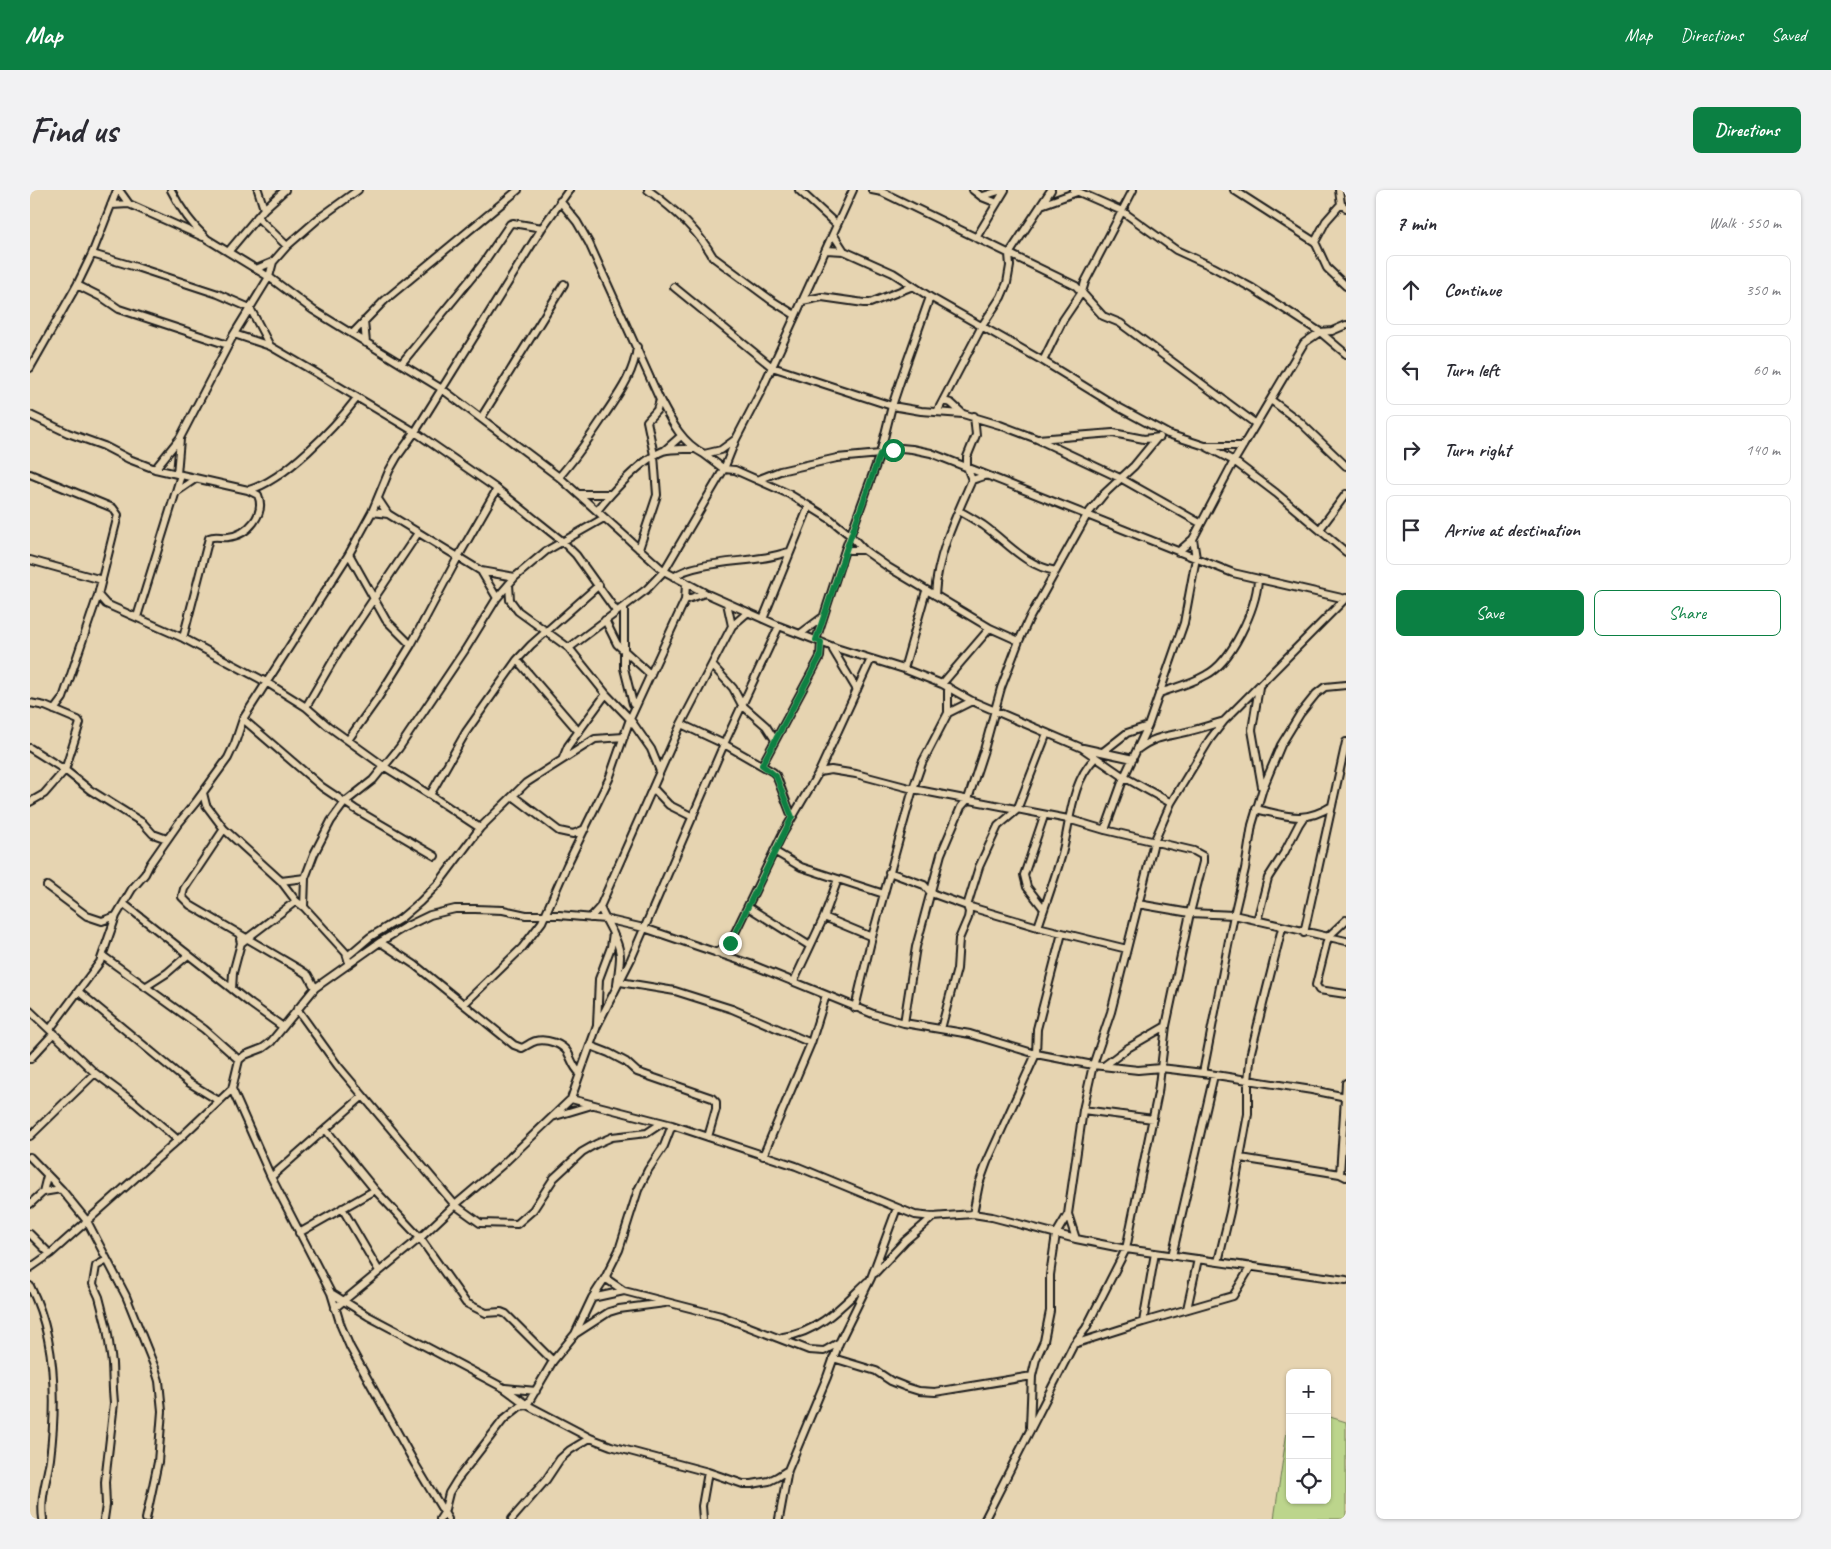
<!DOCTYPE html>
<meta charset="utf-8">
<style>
:root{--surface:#fff;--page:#f2f2f3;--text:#2b2b33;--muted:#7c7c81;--line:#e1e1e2;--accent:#0b8043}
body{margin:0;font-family:Caveat,sans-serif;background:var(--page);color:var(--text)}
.controls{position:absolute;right:15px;bottom:15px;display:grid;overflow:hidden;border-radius:8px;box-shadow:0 1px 4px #0004}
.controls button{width:45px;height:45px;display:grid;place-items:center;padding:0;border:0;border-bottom:1px solid var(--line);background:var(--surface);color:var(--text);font:25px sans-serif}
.stop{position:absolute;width:15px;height:15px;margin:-11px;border:4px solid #0b8043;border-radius:50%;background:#fff}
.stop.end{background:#0b8043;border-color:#fff;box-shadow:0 1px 5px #0008}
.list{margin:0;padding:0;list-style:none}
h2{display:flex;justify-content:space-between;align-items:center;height:65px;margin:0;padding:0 20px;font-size:21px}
h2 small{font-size:16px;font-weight:400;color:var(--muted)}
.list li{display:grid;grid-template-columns:32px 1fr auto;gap:15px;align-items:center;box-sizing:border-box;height:70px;margin:0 10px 10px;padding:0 10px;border:1px solid var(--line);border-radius:8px}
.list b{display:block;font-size:19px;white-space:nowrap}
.list em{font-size:16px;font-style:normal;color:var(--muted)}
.actions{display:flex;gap:10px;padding:15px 20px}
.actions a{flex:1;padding:11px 0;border:1px solid var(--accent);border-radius:8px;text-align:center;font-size:18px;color:var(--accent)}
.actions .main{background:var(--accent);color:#fff}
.icon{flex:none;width:28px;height:28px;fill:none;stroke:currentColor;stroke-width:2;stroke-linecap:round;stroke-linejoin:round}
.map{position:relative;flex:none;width:1316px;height:1329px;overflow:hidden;border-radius:8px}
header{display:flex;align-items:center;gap:30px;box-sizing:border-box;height:70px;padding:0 25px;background:var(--accent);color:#fff}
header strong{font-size:24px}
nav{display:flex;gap:28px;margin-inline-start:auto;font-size:18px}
.intro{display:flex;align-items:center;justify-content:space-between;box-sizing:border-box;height:120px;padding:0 30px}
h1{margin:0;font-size:35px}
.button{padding:12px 22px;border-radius:8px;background:var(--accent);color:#fff;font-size:18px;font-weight:700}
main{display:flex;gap:30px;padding:0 30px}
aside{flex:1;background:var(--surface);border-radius:8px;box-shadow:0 1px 4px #0004}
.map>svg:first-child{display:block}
.green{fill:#bcd58c;stroke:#6c7854}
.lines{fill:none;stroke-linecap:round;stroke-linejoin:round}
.street-casing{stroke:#1c1c1c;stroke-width:10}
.street{stroke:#e6d4b1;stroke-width:6}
.route{stroke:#0b8043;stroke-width:6}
</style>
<header>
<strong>Map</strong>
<nav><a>Map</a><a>Directions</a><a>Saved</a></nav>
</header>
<div class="intro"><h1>Find us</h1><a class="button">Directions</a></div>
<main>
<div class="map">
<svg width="1316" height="1329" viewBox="0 0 1316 1329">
<rect width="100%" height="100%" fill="#e6d4b1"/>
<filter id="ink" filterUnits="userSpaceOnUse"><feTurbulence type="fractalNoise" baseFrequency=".02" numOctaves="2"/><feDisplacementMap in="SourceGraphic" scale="10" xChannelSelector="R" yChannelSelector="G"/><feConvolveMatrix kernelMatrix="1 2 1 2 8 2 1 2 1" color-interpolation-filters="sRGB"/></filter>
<g filter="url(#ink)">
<path class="green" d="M1260,1221v89h37v-84l19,6v97h-72z"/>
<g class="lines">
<defs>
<path id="street" d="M89,0l10,14
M141,0c9,18 21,35 36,49l62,38 44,33 129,79 117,88 105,94 41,22 74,33 57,22 68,21 38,15 30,17 110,47 42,29 47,26
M228,0l6,19
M618,0c25,18 50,40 65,67l58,43 24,15
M769,0l38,35
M842,0l10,2 194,94 27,30 17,7 136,101
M943,0l9,7 15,6
M1044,0l48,21 54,39 37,17 39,21 68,44 26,22
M1103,0l-48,92 -3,10 -19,28 -20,41 75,46 50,27 37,12 29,15 42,32 70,59
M1204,0l81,52
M1309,0l2,14 5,4
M953,6l19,-6
M530,11l17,21 12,21 71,157c11,21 22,43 44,54l17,-4 15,-11
M1311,14l-15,17 -11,21 12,26 19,18
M81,15l18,-1 74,33
M1011,15l36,-13
M227,27l30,29
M803,44l11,17
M946,48l29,-48
M796,60l18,1 49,22 37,24 113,64
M198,62l36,-43 21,-19
M62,64l44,13 82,27 32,14 20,38
M226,79l17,-7 14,-16 31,-27 40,-29
M47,95l26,13 16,11 109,36
M644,97l98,80 120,39 29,5 42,3 37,11 37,14 85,40 78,44
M772,111l20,-4 42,6h6l43,-17
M334,131l2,22
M204,144l36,12 43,25 102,61 82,57 65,52 14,14 40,56
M322,144l33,-34 133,-110
M371,174l81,-99 28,-41 3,-1 29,5
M0,178l47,-83 15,-31 25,-64
M1241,210l29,22 46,44
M913,211l8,2 12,11
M907,222l45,-86 19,-29 6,-14 3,-17 -1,-12 42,-64
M0,225l38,18 36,13 25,13 26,10 93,21 10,5c8,19 -10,40 -30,42 -6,1 -13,-2 -19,1l-26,100
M451,228l83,-134
M1008,249l75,-6 31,6 16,-2
M1176,256h37
M635,260l16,-14
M674,264l20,15 11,1 54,24 20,12 21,13 21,17 13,14 24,17 102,61 29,13
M125,279l25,-31 54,-104 35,-57 4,-15
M0,284l83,34 5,7 -20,80 -35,103 -9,12
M147,284l3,-35
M529,287c16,-18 29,-37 43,-58 15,-23 32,-44 35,-72
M727,290l23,-9 57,-13 43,-4 21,-6 11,1 19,4 302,120 113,26
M942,290l-5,-13v-10l9,-22 -2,-19
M219,300c36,-10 85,-62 108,-92
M146,302l19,-13
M548,304h32
M348,309l10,15
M567,321c13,-17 45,-52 66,-60 9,-3 21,-2 31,-2
M929,321c8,4 16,9 24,14 24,17 42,41 73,46
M342,322l16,2 93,57 34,6
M1290,339l26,-35
M609,359l18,-54 -3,-40 -7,-34 10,-11 3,-10
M815,360h19
M1148,362l15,-13 41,-78 70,-118 16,-11 12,-1 14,-6
M319,364l37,66 25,25
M0,370l72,20
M451,381l16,27
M644,387c16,-14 66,-15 88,-19 9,-1 19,-4 27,-6
M479,394l1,16 8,11 51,37 37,46 24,25 21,30 9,22
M68,405l8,9 77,34 83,44 40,25 22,19 57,41 45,28 36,-63 51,-72 14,-15 68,-60
M905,405c2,-40 21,-79 37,-115l15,-5
M655,410l20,-7
M697,413l5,23
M594,417v61l9,36
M107,427l44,-142
M733,429l46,-113
M575,430l12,24 34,31
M770,444l23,-17
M786,450l29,-90 35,-96 12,-48 11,-33 27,-76
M539,458l78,-59 17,-18 60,-102 12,-30 25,-48 92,-201
M803,460l24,40
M487,470l62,72
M682,475l21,23 9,17 24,21 9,14
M874,479l22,-78
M912,494l48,-56
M1229,497l-7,43 10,57
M1129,503c16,-5 33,-10 47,-18 26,-13 50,-67 52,-95
M0,513l15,3 33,14 2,3 -15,47 -21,24 -14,8
M276,517l32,-55 80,-119
M918,523l24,-12
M213,529l79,68 33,22 80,47
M651,534l43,20 49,28 3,3 16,42
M318,550l30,-42 33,-53 47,-88 39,-68
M0,558l35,22 25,20 53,33 10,11 14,5
M1053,558l50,11
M1108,559c18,-13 27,-12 48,-17 13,-3 25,-7 38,-11
M1074,561l23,-18 21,-7
M533,568l5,-12 38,-52
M732,575l58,-108 1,-15
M789,582l12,-2 25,4 57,15 155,30 37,11 89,21 9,5v6l-13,51 -24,113 -8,67 -32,156 -40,79 -12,16 -89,175
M623,598l16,17 24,12
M173,603l3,12 18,24 57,52 15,20 8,6 42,46 3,10
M400,605l50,33
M483,606l46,35 14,3 12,-5
M1226,619c31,7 47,15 76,-3
M194,639l-40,60 -2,8 8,8 109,64 9,6 7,13
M1075,640l19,-53 24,-51 36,-103 12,-65 -3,-19
M744,661l27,16 83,27
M859,682l35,13 7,8 36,13 71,21 89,22
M251,691l24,-3
M17,696l40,30 15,5 14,-5
M94,714l127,100 32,23
M1108,714l52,9 44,2 112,26
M274,717l1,-29 9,-24 17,-33 14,-19 28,-22 26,-32 66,-98 32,-52 18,-21 31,-26 58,-33
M570,717c6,16 19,32 20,49 0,9 -2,19 -3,29
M718,717l62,39
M1014,719l-17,-22 -3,-12 20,-59
M794,727l48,20
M560,728l10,-11 81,-183 51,-98 15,-13
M1316,730l-18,17 -12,48 3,5 27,4
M1227,731l11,-43 16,-25 15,-29 4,-6
M1008,737c8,-24 17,-49 24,-73 9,-33 8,-70 33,-96
M1274,743l42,-191
M350,752l35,23 99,80 8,3c5,-2 9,-6 14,-7 10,-3 27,3 32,12 4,7 5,14 12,20
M211,753l55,-42
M686,763l14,-10 52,-108 37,-63 52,-113
M320,764l20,-17 30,-18 20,-17 18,-18 42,-56 46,-45 69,-44 29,-2
M73,766l101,73 35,31
M764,791l30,-64 14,-38
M590,792l55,9 57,18 79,34
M115,797l22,-14 21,-18
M202,799l1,-16 8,-30 -1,-4
M49,802l109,90 31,19
M434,814l58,-56 20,-26 25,-57 42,-86 21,-60 55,-119 1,-16
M825,818l17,-71 41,-148 9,-26 26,-50v-26
M267,819l41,57 117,139 25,18 37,1 16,-14 21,-32 28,-26 14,-8 16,-7 35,-4 15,-10
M0,821l65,62 40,30 43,37 54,-51
M874,833l12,-76 25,-93 20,-47 7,-8 16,-49 17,-62 18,-47 10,-22 58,-104 17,-21 30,-28 23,-28
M567,835l2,-46 12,-32 2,-14
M20,839l50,-67 16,-46 16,-27 13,-15 5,-10 28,-40 18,-22 32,-44 7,-15 8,-24 106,-165 23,-42 17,-41 8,-14 18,-25 127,-204 27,-38
M911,839l16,-60 2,-30 9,-21 1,-6 -2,-6 12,-39 19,-41 19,-16 30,-77
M561,856l18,7 17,9 11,10 75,26 4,4v7l-8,28
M0,869l24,-26
M1074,876l24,-18 38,-22
M1173,883l31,-158 11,-46 7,-44 11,-37 18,-43 19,-31 16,-20 9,-7 21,-2
M541,909l101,26 124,41 119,49 18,2 40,-3 19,3 84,22 50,10 220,31
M1053,920l70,9
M522,927l40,-12
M296,940l49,60 45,48 46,65 20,10 15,-1 5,2 47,47
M0,946l65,-63
M733,966l48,-113 15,-48
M0,967l31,32 26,32 39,75 29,72 4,13 3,30 -4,51 -12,57
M1211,968l99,16 6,3
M1310,984l6,-91
M17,986l-4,16 18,-3
M241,987l92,-81
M0,1014l13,-12
M312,1018l37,63
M943,1024l6,-30 8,-22 49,-108 1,-25 25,-96
M1038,1024l8,25
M269,1043l76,-43
M0,1044l20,20
M1142,1066l42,-181
M1188,1072l12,-50 18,-98v-33l3,-29 31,-124
M0,1078l20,-14 128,-114
M845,1083l30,-32 28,-24
M575,1088l19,13 97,25 88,34 15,1 14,-8
M0,1096c27,53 27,116 20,173 -3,21 -10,38 -7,60
M301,1103l37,23 136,72 23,17 63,33 21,8 97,26 35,12h9l17,-3 8,-4 11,-7
M562,1108l32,-7
M305,1118l85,-70 35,-33 46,-39 70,-67 26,-73 34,-67 93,-215 55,-118
M1157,1119l11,-50
M1113,1132l12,-69
M545,1144l34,-22 10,-3 46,-6
M753,1147c35,-4 59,-31 84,-55
M1044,1154l69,-22 90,-26 18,-30
M803,1168l43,13 15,10 15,6 13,4 16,1 97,-16
M475,1198l31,3
M1000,1237l2,-51 4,-17 8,-18 6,-30v-36l6,-41 12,-20 15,-104 10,-45 18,-53 43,-170 17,-39 39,-64 14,-18 122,-123
M74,1329l2,-14 -1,-23 9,-79 -1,-13 -1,-27 -5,-35 -8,-31 -6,-13 3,-18 11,-6
M410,1329l4,-6 5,-20 8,-13 47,-61 16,-13 7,-1 26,-44 22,-27 17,-36 13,-20 14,-28 19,-60 10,-20 16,-24 8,-21
M418,1329l-33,-55 -65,-117 -9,-21 -10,-33 -60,-116 -39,-88 7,-29 6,-5 18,-7 8,-6 44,-54 65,-46 23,-14 27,-13 25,-6h20l28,1 23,5h33l46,4 39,9 106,36 123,50 31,9 66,11 66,20 57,11 45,5 23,-2 42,5 109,17 34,7
M482,1329l34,-39 14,-21 10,-9 20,-12
M673,1329l-1,-13 6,-34
M749,1329l9,-49 39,-93 12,-34 32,-65 26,-70"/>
</defs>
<use href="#street" class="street-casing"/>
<use href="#street" class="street"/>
</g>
</g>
<g class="lines" filter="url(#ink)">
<path class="route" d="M700,753l62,-126 -16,-41 -14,-11 58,-108 1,-15 -5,-2 30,-90 34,-96 13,-4"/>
</g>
</svg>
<div class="controls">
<button>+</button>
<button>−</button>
<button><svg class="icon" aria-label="locate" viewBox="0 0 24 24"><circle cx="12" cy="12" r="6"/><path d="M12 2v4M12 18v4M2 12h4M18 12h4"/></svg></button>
</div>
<div class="stop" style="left:863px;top:260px"></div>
<div class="stop end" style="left:700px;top:753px"></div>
</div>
<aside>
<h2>7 min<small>Walk · 550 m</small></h2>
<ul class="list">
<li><svg class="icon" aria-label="ahead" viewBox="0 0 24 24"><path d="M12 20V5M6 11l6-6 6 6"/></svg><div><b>Continue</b></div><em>350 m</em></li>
<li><svg class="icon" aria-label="left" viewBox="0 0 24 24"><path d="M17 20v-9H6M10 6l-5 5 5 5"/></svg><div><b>Turn left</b></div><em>60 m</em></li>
<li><svg class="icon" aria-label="right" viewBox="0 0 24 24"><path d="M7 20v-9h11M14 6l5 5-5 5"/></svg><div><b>Turn right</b></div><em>140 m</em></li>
<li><svg class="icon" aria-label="arrive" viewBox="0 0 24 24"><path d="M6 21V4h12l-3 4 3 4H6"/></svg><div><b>Arrive at destination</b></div></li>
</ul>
<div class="actions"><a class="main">Save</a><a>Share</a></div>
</aside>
</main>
